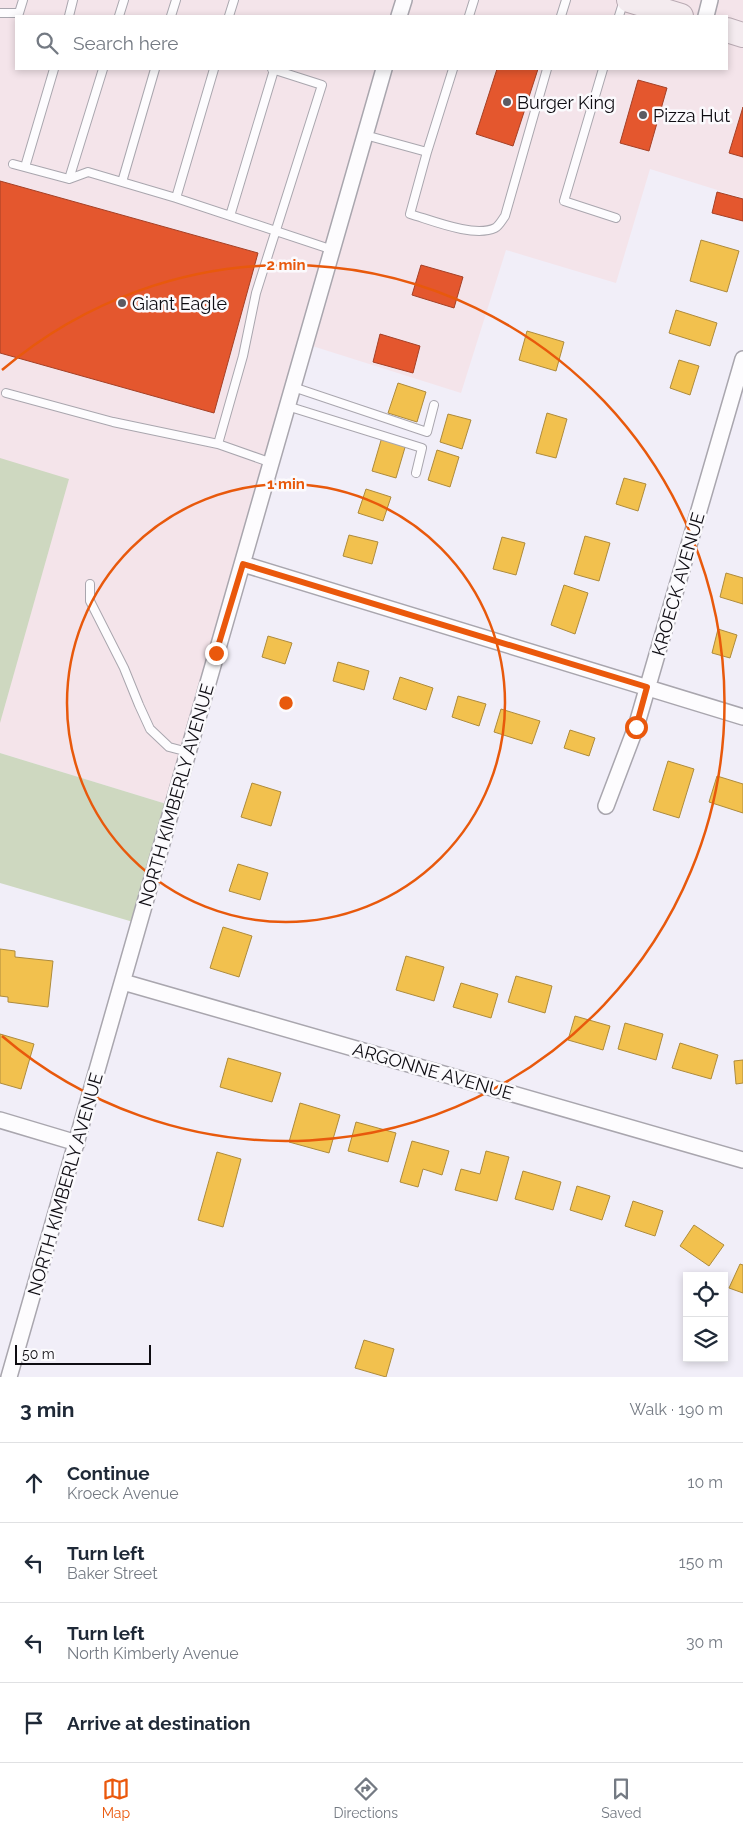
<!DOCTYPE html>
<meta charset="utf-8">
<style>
:root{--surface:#fff;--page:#f2f2f3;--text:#1f2937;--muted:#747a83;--line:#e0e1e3;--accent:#ea580c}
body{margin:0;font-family:Raleway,sans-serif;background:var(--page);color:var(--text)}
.controls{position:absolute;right:15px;bottom:15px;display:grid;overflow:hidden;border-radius:0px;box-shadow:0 2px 8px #0003}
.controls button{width:45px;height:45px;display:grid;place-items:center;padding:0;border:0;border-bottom:1px solid var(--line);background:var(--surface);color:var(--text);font:25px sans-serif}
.scale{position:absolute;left:15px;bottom:12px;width:136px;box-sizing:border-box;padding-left:5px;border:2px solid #0e0c12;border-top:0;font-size:14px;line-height:18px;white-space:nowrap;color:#0e0c12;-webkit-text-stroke:4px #fbfafd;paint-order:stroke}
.stop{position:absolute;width:15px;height:15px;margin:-11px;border:4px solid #ea580c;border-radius:50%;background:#fff}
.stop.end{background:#ea580c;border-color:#fff;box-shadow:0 1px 5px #0008}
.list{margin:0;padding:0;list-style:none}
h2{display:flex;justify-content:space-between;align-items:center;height:65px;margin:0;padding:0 20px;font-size:21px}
h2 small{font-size:16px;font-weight:400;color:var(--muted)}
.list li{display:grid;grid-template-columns:32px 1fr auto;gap:15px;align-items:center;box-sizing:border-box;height:80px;padding:0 20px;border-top:1px solid var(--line)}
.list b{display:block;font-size:19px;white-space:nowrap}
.list p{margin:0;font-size:16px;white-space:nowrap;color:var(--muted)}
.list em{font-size:16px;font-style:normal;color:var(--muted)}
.icon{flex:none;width:28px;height:28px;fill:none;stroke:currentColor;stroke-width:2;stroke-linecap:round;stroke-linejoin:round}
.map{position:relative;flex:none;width:743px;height:1377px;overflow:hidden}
.search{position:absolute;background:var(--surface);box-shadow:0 2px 8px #0003;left:15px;right:15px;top:15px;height:55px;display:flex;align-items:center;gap:12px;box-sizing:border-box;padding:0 18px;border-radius:0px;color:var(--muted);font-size:19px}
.sheet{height:385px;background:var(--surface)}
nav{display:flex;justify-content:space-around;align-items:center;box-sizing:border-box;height:70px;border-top:1px solid var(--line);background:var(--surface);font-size:14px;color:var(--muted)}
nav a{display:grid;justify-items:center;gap:2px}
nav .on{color:var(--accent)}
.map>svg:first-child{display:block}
.commercial{fill:#f4e4ea;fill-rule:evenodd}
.green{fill:#ced8c0}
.homes{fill:#f2c14e;stroke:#ae8b3c}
.shops{fill:#e4572e;stroke:#a44026}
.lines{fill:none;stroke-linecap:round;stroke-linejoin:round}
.lane-casing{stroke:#a9a6ae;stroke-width:10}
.street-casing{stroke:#a9a6ae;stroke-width:18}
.primary-casing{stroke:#b9aab3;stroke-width:26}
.lane{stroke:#fdfcfe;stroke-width:8}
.street{stroke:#fdfcfe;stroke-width:15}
.primary{stroke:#f4ebef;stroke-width:24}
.route{stroke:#ea580c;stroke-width:6}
.ring{fill:none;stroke:#e8590c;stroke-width:2.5}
.poi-dot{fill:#5d5b62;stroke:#fbfafd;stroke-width:2}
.labels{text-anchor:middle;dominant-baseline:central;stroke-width:5;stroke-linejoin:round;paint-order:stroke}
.poi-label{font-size:18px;fill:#0e0c12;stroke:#fbfafd;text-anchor:start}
.street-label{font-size:18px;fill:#0e0c12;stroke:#fbfafd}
.centre{fill:#e8590c;stroke:#fbfafd;stroke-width:2.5}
.ring-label{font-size:15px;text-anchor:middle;font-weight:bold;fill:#e8590c;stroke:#fbfafd;stroke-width:5;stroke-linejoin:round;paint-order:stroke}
</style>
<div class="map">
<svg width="743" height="1377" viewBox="0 0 743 1377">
<rect width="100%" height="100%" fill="#f1eef8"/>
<path class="commercial" d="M0,0h743v198l-93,-29 -34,114 -110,-33 -45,143 -155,-49 -133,462 -173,-53zM16,16h711v53h-711z"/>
<path class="green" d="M0,458l69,21 -69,244z
M0,753l173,53 -33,118 -140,-41z"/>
<path class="homes" d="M701,240l38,11 -12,41 -37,-11z
M676,310l41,13 -7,23 -41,-13z
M527,331l37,11 -8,29 -37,-11z
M679,360l20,6 -9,29 -20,-7z
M398,383l28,9 -9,30 -29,-9z
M547,413l20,6 -11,39 -20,-5z
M448,414l23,6 -9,29 -22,-7z
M382,437l24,7 -10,34 -24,-7z
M437,450l22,7 -9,30 -22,-7z
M624,478l22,6 -8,27 -22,-7z
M366,489l25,8 -8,24 -25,-8z
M349,535l29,7 -6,22 -29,-8z
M585,536l25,7 -11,38 -25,-7z
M502,537l23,6 -9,32 -23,-6z
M726,573l17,5v26l-23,-7z
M564,585l24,8 -13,41 -24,-9z
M718,629l19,6 -7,23 -18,-5z
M268,636l24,7 -7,21 -23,-7z
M338,662l31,9 -5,19 -31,-9z
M400,677l33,11 -7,22 -33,-11z
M458,696l28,8 -7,22 -27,-9z
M501,709l39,12 -8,23 -38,-12z
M570,730l25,8 -6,18 -25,-8z
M668,761l26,8 -15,49 -26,-8z
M717,776l26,8v29l-34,-11z
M252,783l29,9 -10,34 -30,-9z
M238,864l30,9 -8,27 -31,-9z
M223,927l29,9 -13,41 -29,-9z
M0,949l15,2v6l38,4 -5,46 -40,-5v-5l-8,-1z
M406,956l38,11 -10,34 -38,-11z
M516,976l36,10 -7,27 -37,-11z
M461,983l37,11 -7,24 -38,-11z
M575,1016l35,10 -7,24 -35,-10z
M625,1023l38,11 -7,26 -38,-11z
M0,1034l34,10 -13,45 -21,-6z
M680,1043l38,12 -7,24 -39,-11z
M228,1058l53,15 -9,29 -52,-15z
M743,1060v23l-7,1 -2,-23z
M300,1103l40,12 -11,38 -40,-11z
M356,1122l40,11 -8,29 -40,-11z
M412,1141l37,10 -7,24 -19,-6 -5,18 -18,-5z
M486,1151l23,6 -12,44 -42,-11 6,-21 19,5z
M217,1152l24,7 -18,68 -25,-7z
M523,1171l38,11 -8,28 -38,-11z
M577,1186l33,10 -8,24 -32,-10z
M633,1201l30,10 -8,25 -30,-10z
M694,1225l30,20 -15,21 -29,-20z
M740,1264l3,1v28l-14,-5z
M364,1340l30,9 -8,28 -31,-9z"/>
<path class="shops" d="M497,69h41l-25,77 -37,-12z
M638,80l29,8 -18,63 -29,-8z
M743,107v50l-14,-4z
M0,181l258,72 -44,160 -214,-60z
M717,192l26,7v22l-31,-8z
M421,265l42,12 -9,31 -42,-13z
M380,334l40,12 -7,27 -40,-11z"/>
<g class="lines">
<defs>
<path id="lane" d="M0,13h19l4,-13
M69,16l4,-16
M119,16l5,-16
M171,16l5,-16
M229,16l5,-16
M469,16l5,-16
M561,16l5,-16
M619,16l5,-16
M453,69l-26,83 -17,62c21,6 64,24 85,14 4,-2 7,-8 10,-12l42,-147
M603,69l-39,132 52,17
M365,135l62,17
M13,164l56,15 19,-7 88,26 157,52
M25,167l29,-98
M69,179l34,-110
M122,182l33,-113
M176,198l38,-129
M230,216l44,-146
M293,387l134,45 7,-27
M6,393l107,29 105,22 54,19
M287,406l135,42 -6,25
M218,444l25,-88 13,-63 66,-208 -50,-16
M90,584v17l34,67 15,37 11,24 19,18 19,5"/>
<path id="street" d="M399,16l5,-16
M706,16l4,-16
M243,564l500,153
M606,806l30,-79 107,-368
M123,982l620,178
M0,1120l77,23
M9,1377l375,-1308"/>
<path id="primary" d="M629,0l52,16
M727,30l16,5"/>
</defs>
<use href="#lane" class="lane-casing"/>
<use href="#street" class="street-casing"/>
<use href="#primary" class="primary-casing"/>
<use href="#lane" class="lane"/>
<use href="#street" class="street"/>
<use href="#primary" class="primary"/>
</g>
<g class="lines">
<path class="route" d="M216,653l27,-89 404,123 -11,40"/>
</g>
<g class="ring">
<circle cx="286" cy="703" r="219"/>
<path d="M2 370A438 438 0 1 1 2 1036"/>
</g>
<g class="poi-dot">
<circle cx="507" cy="102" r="5"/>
<circle cx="643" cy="115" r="5"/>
<circle cx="122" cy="303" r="5"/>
</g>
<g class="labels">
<g class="poi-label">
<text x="517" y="102">Burger King</text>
<text x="653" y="115">Pizza Hut</text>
<text x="132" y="303">Giant Eagle</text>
</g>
<g class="street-label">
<text transform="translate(678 584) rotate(-74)">KROECK AVENUE</text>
<text transform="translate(176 795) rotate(-74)">NORTH KIMBERLY AVENUE</text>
<text transform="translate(433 1071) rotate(16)">ARGONNE AVENUE</text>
<text transform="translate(65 1184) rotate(-74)">NORTH KIMBERLY AVENUE</text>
</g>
</g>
<circle cx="286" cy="703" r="8" class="centre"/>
<g class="ring-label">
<text x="286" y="270">2 min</text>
<text x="286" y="489">1 min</text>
</g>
</svg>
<div class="controls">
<button><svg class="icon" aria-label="locate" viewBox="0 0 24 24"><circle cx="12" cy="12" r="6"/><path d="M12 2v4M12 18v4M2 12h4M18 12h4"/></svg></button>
<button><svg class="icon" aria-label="layers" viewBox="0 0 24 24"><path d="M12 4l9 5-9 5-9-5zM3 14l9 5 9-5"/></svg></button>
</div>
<div class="scale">50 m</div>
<div class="stop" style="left:636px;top:727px"></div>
<div class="stop end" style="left:216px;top:653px"></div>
<div class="search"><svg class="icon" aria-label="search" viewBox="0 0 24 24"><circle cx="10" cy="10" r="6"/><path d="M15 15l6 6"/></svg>Search here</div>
</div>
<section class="sheet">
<h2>3 min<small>Walk · 190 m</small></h2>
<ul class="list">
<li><svg class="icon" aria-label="ahead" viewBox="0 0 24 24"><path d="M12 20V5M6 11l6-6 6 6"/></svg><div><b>Continue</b><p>Kroeck Avenue</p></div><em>10 m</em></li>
<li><svg class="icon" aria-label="left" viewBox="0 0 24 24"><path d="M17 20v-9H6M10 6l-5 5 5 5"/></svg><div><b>Turn left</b><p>Baker Street</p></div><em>150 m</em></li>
<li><svg class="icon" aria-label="left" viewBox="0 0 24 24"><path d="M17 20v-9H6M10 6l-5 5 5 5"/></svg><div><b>Turn left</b><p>North Kimberly Avenue</p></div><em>30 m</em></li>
<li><svg class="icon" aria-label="arrive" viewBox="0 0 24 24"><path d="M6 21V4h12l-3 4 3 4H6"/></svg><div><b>Arrive at destination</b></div></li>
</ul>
</section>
<nav>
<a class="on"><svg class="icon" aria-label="map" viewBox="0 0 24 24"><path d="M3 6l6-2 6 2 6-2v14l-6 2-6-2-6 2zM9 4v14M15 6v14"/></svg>Map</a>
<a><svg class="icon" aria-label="directions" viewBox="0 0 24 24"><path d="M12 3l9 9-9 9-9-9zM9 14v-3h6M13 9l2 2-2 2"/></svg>Directions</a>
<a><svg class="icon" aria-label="saved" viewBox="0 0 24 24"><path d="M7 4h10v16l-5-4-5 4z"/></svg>Saved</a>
</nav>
